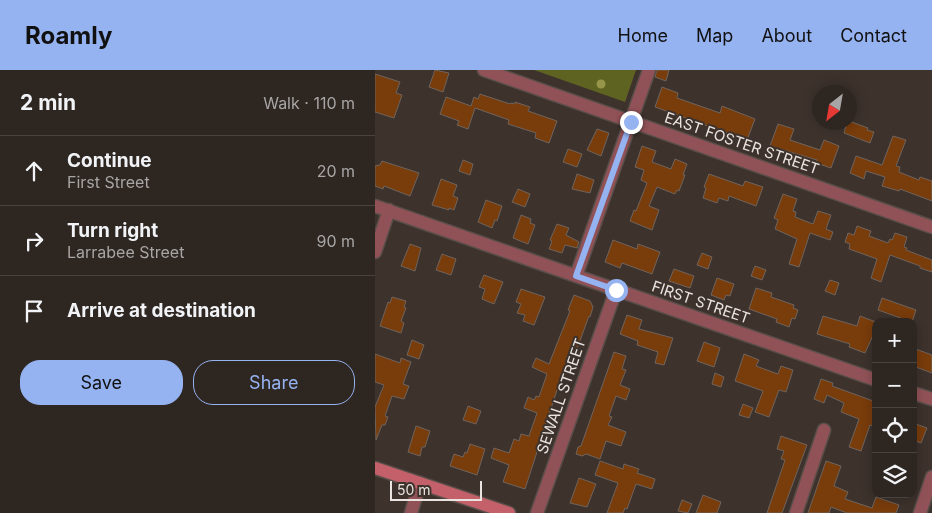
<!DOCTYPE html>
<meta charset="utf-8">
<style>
:root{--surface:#2e2621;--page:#3a322e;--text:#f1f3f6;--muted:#a7a5a5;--line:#49433f;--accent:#95b2f1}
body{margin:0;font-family:Inter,sans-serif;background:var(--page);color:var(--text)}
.controls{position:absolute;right:15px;bottom:15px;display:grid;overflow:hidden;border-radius:10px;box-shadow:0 2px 12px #0003}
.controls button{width:45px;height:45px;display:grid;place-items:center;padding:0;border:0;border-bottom:1px solid var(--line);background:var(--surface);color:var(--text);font:25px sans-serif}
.compass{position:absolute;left:437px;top:15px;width:45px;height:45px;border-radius:50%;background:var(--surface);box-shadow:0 2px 12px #0003;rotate:211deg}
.scale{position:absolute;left:15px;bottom:12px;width:92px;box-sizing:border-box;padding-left:5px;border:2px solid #eae3df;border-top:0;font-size:14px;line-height:18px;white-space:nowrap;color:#eae3df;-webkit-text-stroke:4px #3d322c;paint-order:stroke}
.stop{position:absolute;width:15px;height:15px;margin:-11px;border:4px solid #95b2f1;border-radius:50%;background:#fff}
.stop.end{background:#95b2f1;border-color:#fff;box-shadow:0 1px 5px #0008}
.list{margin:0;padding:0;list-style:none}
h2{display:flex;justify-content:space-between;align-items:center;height:65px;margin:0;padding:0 20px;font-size:21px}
h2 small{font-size:16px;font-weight:400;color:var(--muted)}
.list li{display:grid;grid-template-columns:32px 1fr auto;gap:15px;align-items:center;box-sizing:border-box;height:70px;padding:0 20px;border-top:1px solid var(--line)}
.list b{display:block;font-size:19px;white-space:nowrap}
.list p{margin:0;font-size:16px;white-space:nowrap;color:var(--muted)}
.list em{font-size:16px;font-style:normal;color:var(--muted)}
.actions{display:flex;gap:10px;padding:15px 20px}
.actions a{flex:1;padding:11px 0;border:1px solid var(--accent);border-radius:20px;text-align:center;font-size:18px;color:var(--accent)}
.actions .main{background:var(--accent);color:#111}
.icon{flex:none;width:28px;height:28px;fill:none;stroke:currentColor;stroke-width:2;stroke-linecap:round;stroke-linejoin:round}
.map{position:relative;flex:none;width:557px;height:443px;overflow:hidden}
header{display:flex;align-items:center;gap:30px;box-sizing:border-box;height:70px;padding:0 25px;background:var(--accent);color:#111}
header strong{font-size:24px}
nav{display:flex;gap:28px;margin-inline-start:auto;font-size:18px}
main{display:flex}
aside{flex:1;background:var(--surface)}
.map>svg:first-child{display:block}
.green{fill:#5f6322}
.building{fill:#793c0b;stroke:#6f645d}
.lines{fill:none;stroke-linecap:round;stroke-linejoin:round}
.minor-casing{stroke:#594e49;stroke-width:15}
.secondary-casing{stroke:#594e49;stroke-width:15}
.minor{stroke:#915257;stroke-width:12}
.secondary{stroke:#c36069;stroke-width:12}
.tree{fill:#969549}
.route{stroke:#95b2f1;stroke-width:6}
.labels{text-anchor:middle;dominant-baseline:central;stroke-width:4;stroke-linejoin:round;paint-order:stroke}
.street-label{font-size:15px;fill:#eae3df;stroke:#3d322c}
</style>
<header>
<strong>Roamly</strong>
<nav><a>Home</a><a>Map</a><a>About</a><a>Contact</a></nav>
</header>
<main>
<aside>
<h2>2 min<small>Walk · 110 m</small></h2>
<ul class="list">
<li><svg class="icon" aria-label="ahead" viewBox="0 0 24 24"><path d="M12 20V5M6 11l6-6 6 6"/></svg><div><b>Continue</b><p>First Street</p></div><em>20 m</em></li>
<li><svg class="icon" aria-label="right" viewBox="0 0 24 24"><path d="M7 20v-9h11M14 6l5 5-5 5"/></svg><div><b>Turn right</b><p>Larrabee Street</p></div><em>90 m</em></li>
<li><svg class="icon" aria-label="arrive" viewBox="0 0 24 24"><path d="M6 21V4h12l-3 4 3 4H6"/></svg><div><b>Arrive at destination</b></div></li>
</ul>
<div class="actions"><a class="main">Save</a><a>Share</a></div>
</aside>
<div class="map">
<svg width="557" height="443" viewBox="0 0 557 443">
<rect width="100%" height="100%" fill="#3d322c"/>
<path class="green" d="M159,0h102l-11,32z"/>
<path class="building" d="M60,0l14,3 -6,19 -14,-5z
M282,0h12l-3,11 -11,-4z
M0,4l25,8 -4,11 6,2 -8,23 -19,-6z
M287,17l16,6 -1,5 43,15 2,-7 33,13 -8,21 -92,-33z
M105,24l30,10 1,-1 4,1v-2l15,5 -2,4 29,10 -8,22 -14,-5 1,-5 -28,-9 1,-4 -34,-12 -7,21 -11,-4 2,-4 -19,-7 6,-17 25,9 3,-9 4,2z
M474,51l19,7 -1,2 7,2 -4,11 -26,-10 3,-11z
M403,54l16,5 -4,11 30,10 4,-10 15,6 -8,22 -15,-5 1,-3 -47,-14z
M222,59l12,4 -8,23 -14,-6z
M518,66l13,4 -10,26 4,1 -1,5 20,8 1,-3 12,4v20l-32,-12 -1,2 -17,-5 3,-9 -19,-6 -2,8 -14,-6 6,-17 26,9z
M267,76l14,5 -4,11 19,7 4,-10 12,5 -4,11h2l-6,16 -2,-1 -2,4 -18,-7 -8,19 10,4 -7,20 -22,-9 4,-11 2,1 11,-28 -6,-3 3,-10 -9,-3z
M193,79l14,5 -5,13 -14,-5z
M88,90l10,4 -3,11 -11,-4z
M7,91l37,12 -9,23 -26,-10 -1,3 -8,-3v-20l5,-1z
M202,104l17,6 -4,13 -18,-4z
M334,104l34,12 2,-5 18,6 -7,19 -27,-10 -1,5 -9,-3 -2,5 -14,-5 3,-10 -2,-1z
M66,109l16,6 -4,11 5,2 -4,12 -5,-2v2l-17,-5z
M143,119l12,5 -5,13 -13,-5z
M408,124l14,5 -4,12 3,1 -1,5 18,7 5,-13 13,4 -5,14 7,3 -3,8 -20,-7 -11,34 -10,-3 8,-25 -22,-10 3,-9 -4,-2z
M111,130l16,6 -5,15 -2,-1 -3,8 -14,-6z
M146,145l10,4 -1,4 5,2 -7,19 -15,-6z
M182,154l12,4 -3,7 13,7 -2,6 -12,-3 -3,8 -13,-4 3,-8 -2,-1z
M482,156l14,5 -2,5 19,7 2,-4 2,1 3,-7 12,4 -3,10 3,1 -1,2 26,10v12l-12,-4v-2l-30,-11 -9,27 -10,-4 6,-19 -28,-10 1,-5 -5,-2 3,-9 6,2z
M238,170l24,9 1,-5 22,8 -8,22 -30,-11 -2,5 -15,-6z
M35,174l11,4 -6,23 -14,-5z
M327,183l10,4 -4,12 -11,-4z
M67,184l14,5 -5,16 -15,-5z
M380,196l11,4 -4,10 -11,-4z
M299,199l20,7 -4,12 -21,-7z
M109,205l19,7 -9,22 -12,-5 3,-10 -6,-2z
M342,208l17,6 -4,12 -4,-1 -2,5 -13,-5z
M455,210l9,3 -4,12 -10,-4z
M381,218l16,5 -1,4 23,8 -1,3 5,2 -3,9 -3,-1 -3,9 -13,-5 1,-3 -28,-10z
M146,219l24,8 -11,28 -11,-4 2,-6 -8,-2 4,-9 -5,-2z
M199,225l16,6 3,6 -3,10 -1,-1 -19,52 -3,-1 -8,23h-2l-32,99 -22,-7 6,-17 -18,-7 3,-10 15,5 5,-14 5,2 2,-7 8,2 8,-23 -13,-5 4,-11 6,3 2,-4 3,1 8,-23 -15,-7 4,-9 13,6 21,-53 -2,-1z
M17,227l14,4 -2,6 2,1 -5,13 3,2 -3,10 -21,-7 8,-24 2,1z
M507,228l34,12 -4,12 -34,-12z
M252,245l15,5 -3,9 34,9 -9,27 -9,-2 3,-11 -21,-7 1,-4 -18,-7z
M448,246l34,10 3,-10 16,6 -4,10 2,1 -9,20 -16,-6 1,-3 -33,-10z
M37,270l12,5 -5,14 -12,-4z
M329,272l16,6 -6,19 -17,-6z
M538,278l19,7v18l-19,-7z
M239,282l12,4 -4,13 4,1 -6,15 10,4 -4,11 -10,-4 -7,20 3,1 -4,8 18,7 -5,14 -15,-5 -6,18 -14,-5 -4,2 -6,-2 2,-7 3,-1z
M0,284l25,9 1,-5 10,4 -8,22 6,2 -5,13 -12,-3 -7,20 3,1 -3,8h-3l-6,15 -1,-33 9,-22 -9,-3z
M369,284l15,6 -3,6 22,8 3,-8 12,4 -7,22 -7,-2 -10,27 -14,-5 8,-21 -28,-10z
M340,303l9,4 -3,10 -9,-3z
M446,309l12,4 -1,3 44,16v25l-6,-2 -9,26 -12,-4 10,-28 -18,-7 3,-9 -17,-8 -3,8 -10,-4z
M368,334l10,4 -4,10 -10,-3z
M93,336l13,5 -5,13 -13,-4z
M538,353l14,5 -6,15 -8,-3z
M41,356l14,5 -5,16h-3l-2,9 -12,-4z
M406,366l26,9 -25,68h-15l18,-53 -4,-1 3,-8 -7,-2z
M95,374l15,5 -8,26 -27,-9 4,-12 9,3 2,-5 2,1z
M225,391l23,8 1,-5 15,5 -2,4 18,6 -3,10 -16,-5 -9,25 -2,-1 -2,5h-16l11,-30 -23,-8z
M451,391l15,5 -7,20 14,6 -3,7 27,9 4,-11 23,8 -3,8h-49l-16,-6 -2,6h-21z
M204,408l17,6 -9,23 -17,-4z
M328,425l18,7 -4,11h-21z
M307,430l10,4 -4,9 -10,-2z"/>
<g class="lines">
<defs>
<path id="minor" d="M109,0l448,157
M0,136l501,174
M0,182l14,-42
M201,206l73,-206
M538,323l19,6
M36,443l9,-30
M162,443l79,-223
M421,443l28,-83
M545,443l12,-36"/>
<path id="secondary" d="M0,398l134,45"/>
</defs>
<use href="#minor" class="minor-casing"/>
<use href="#secondary" class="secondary-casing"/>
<use href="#minor" class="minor"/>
<use href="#secondary" class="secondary"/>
</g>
<circle class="tree" cx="226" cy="14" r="4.5"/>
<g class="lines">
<path class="route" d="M241,220l-40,-14 55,-154"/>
</g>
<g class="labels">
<g class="street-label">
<text transform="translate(367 73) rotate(19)">EAST FOSTER STREET</text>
<text transform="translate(326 232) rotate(19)">FIRST STREET</text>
<text transform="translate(186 326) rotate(-71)">SEWALL STREET</text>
</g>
</g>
</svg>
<div class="controls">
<button>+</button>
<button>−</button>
<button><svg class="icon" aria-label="locate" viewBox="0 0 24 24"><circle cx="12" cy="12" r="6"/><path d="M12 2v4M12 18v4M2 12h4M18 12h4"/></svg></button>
<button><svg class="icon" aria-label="layers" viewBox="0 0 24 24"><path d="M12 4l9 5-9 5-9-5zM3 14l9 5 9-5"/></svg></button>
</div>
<svg class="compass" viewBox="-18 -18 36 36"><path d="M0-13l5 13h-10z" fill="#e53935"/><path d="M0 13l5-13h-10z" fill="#a7a5a5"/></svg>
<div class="scale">50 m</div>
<div class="stop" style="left:241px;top:220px"></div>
<div class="stop end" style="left:256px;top:52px"></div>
</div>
</main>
